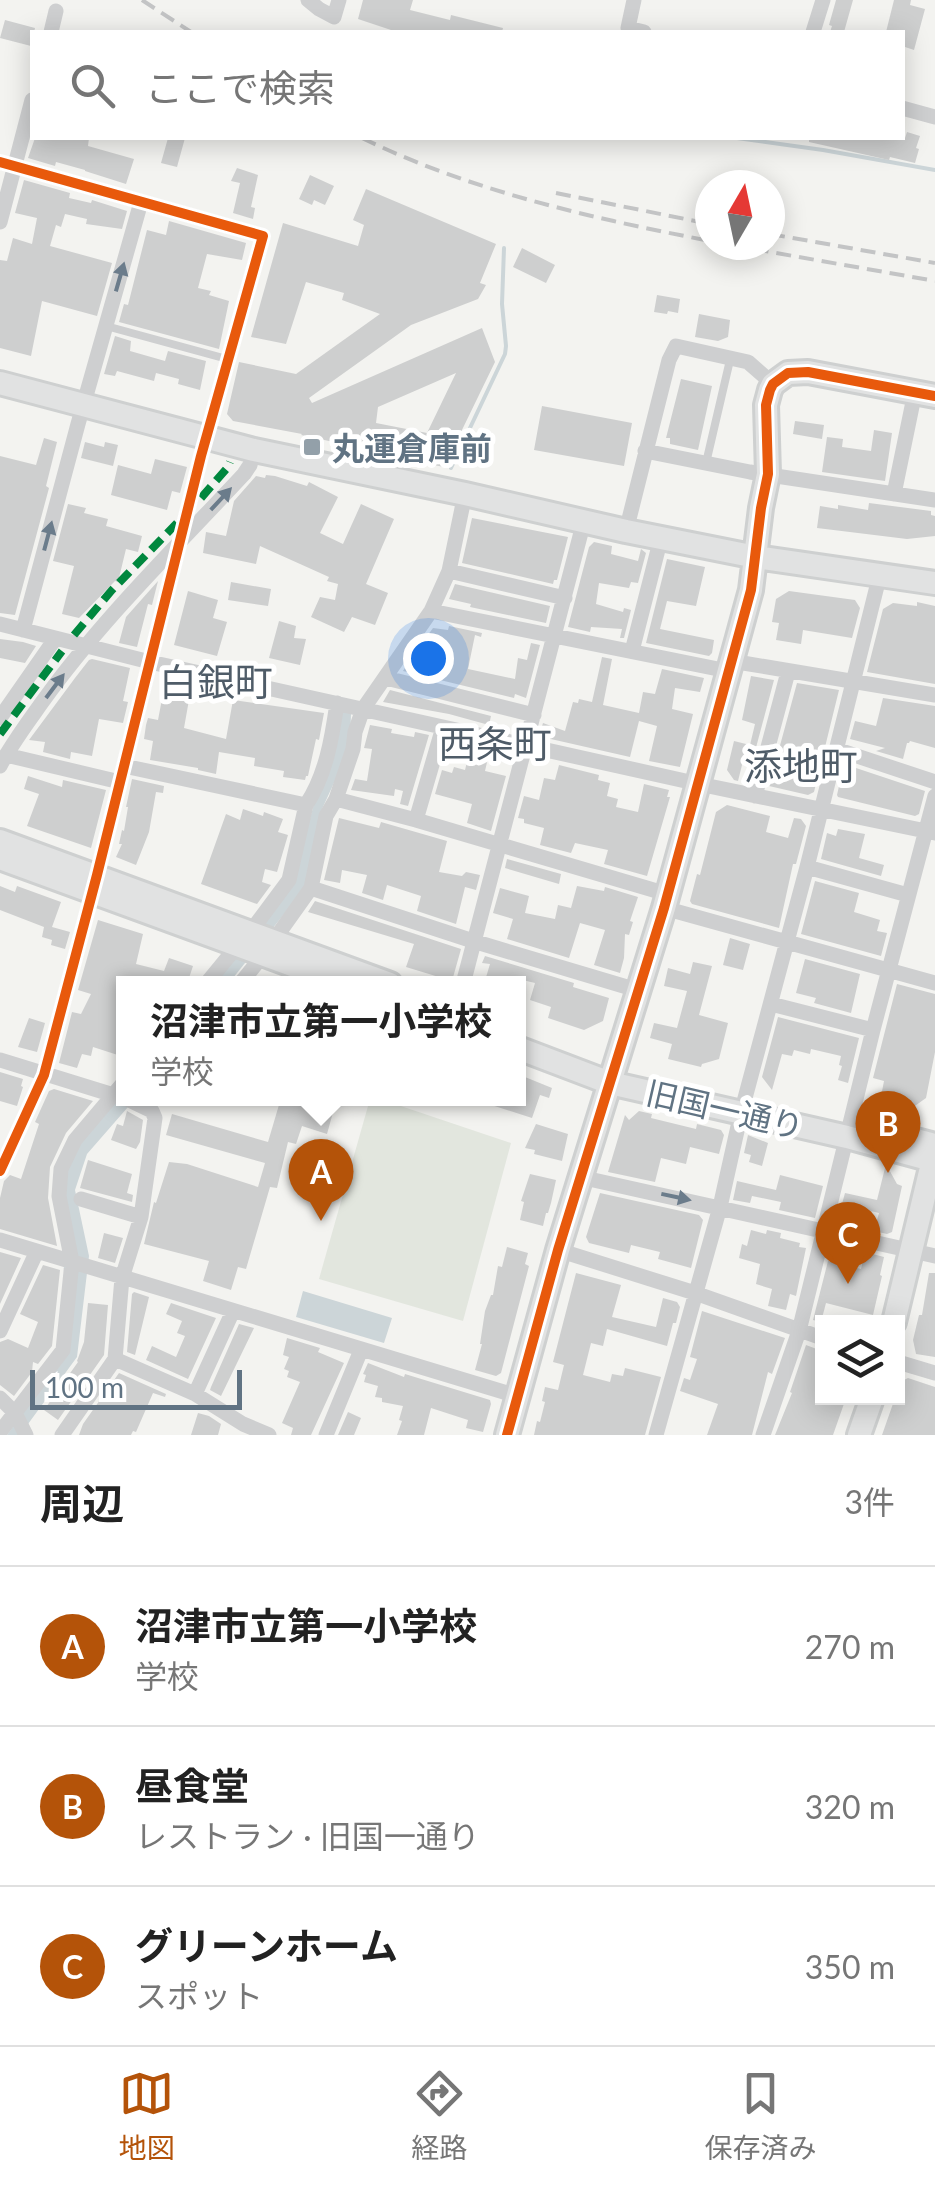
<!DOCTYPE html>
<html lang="ja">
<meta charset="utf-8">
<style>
:root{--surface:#fff;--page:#f6f6f6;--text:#222;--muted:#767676;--line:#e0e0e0;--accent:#b45309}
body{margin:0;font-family:Lato,"Noto Sans JP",sans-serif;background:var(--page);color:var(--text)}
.controls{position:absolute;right:30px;bottom:30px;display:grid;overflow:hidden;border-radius:0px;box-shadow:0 5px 25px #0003}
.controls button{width:90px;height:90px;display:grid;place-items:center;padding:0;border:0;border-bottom:2px solid var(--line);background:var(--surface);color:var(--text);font:50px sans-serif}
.compass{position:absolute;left:695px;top:170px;width:90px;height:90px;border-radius:50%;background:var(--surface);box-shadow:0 5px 25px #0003;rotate:9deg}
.scale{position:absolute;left:30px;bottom:25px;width:212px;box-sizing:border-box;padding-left:10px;border:5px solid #607383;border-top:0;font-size:28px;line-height:35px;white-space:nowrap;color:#607383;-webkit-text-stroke:8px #fff;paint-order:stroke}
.you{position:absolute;left:428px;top:658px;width:35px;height:35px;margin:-25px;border:8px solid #fff;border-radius:50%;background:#1a73e8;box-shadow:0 0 0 15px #1a73e833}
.badge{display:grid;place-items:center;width:65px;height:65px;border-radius:50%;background:var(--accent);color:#fff;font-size:32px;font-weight:700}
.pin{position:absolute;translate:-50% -82px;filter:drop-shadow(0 2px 5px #0008)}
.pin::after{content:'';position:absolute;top:52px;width:35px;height:30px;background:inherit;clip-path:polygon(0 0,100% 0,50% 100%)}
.popup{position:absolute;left:116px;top:976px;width:410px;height:130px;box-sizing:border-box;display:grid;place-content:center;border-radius:0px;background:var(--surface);filter:drop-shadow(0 2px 8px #0005);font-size:32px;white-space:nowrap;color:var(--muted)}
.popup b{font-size:38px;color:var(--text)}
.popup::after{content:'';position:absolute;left:50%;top:100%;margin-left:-20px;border:20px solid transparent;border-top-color:var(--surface)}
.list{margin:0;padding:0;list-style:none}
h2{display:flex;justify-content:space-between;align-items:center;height:130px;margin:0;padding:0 40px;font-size:42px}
h2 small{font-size:32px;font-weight:400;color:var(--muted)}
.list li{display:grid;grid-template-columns:65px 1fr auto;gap:30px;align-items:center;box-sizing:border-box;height:160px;padding:0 40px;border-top:2px solid var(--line)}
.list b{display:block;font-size:38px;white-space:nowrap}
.list p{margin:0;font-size:32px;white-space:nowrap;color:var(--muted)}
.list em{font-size:32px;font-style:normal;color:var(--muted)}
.icon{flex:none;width:55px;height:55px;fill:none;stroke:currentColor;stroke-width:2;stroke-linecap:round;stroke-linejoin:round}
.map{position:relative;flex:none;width:935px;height:1435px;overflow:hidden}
.search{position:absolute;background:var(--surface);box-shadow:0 5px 25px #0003;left:30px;right:30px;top:30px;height:110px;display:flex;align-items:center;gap:25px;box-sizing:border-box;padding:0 35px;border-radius:0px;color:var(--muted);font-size:38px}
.sheet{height:610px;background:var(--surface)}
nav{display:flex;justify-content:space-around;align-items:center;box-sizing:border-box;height:140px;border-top:2px solid var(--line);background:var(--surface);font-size:28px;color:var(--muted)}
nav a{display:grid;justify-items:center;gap:5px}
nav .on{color:var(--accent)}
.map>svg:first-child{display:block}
.green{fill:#e2e6de}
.water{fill:#ccd5d8}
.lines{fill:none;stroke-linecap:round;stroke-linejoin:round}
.stream{stroke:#ccd5d8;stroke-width:4}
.building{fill:#cecfcf;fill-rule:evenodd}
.secondary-casing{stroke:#ced0d0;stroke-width:28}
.lane{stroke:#cecfd0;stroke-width:8}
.street{stroke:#cecfd0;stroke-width:15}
.secondary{stroke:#e1e2e2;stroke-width:22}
.rail{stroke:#c3c4c5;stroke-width:4;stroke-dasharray:15 8;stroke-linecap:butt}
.quiet{stroke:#00873e;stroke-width:8;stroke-dasharray:15 8;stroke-linecap:butt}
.cycleway-casing{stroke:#fff;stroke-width:16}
.cycleway{stroke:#e8590c;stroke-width:10}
.oneway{fill:#6b7c8b}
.poi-dot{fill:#93a0a9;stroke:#fff;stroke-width:4}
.labels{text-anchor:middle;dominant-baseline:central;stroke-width:10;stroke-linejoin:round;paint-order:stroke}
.poi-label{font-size:32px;font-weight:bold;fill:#607383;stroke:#fff;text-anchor:start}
.street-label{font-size:32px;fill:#607383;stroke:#fff}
.quarter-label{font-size:38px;fill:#4f5c68;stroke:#fff}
</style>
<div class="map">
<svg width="935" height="1435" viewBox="0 0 935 1435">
<rect width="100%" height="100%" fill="#f3f3f0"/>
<path class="green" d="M370,1099h10l131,44 -48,178 -144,-42z"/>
<path class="water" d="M340,711l11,2 -1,35 -28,61 -18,80 -75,94 -16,1 56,-68 40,-94z
M123,1093l12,6 -48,55 -12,36 14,66 -12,101 -57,78h-13l59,-81 -4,-162 6,-28 17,-27z
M303,1291l89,27 -8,25 -88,-26z"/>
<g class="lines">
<path class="stream" d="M737,138l86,12 112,20
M451,468l54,-114 1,-8 -4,-42 2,-56"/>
</g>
<path class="building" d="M363,0h50l-3,10 40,10 1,-5 52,13 -1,4h-105l-39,-13z
M836,0h17l-9,32h-14l2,-6 -3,-1z
M894,0h17l-1,5 15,4 -11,41 -12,-4v-14h-16z
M5,20l30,8 -4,18 -31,-8z
M907,132l13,4 -4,12 3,1 -4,14 -25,-6 -1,3 -80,-18v-4h96z
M35,138h54l-1,8 46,13 -8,25 -41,-13v-1l-29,-8 -1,4 -27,-8z
M168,138h17l-8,29 -16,-4z
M237,168l21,7 -7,32 4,1 -2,11 -20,-6 7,-30 -9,-2z
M310,175l24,11 -9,19 -11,-5 -2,5 -13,-6z
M24,180l46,13 -1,5 22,5 1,-3 35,11 -5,18 -36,-5 1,-5 -22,-5 -4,13 -5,-2 -6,21 62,17 -15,53 -55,-15 -11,55 -31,-8v-88l7,1 6,-23 19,6 5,-26 -22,-5z
M366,189l130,55 -16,39 6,2 -8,14 -67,26 -102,73 3,5 170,-75 13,34 -51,105 -31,-6v-2l-112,-24 1,-1 -69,-13 -6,-7 12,-52 57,12 84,-60 -38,-14 2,-7 -38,-11 -20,62 -35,-7 32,-114 75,23 6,-21 -11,-5zM456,373l-29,60 -51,-10 2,-16z
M169,221l77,22 -4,17 -35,-6 -9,34 13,3 -2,4 20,6 -10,48 -100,-27 5,-18 4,1 19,-75 19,5z
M522,248l33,17 -9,18 -33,-16z
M657,295l23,4 -2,14 -10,-2 -1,3 -13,-2z
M699,314l31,6 -2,17 -10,4 -23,-4z
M115,336l16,5 -1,10 35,10 3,-10 38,10 -6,29 -22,-6 1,-5 -23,-6 -2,8 -37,-10 -2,5 -11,-2z
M681,379l31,7 -14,64 -28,-6v-6h-4z
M542,406l90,17 -8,43 -90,-16z
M795,421l29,4 -2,14 -29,-5z
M874,430l18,3 -7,48 -63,-9 5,-35 16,2 -1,8 29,4z
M44,438l13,4 -11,44 3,2 -34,127 -15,-2v-157l36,9z
M85,442l19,5 1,-5 13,3 -5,21 -32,-8z
M155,459l32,8 -7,26 -8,-2 -5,19 -56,-15 7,-30 33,9z
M266,475l9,1 32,10 2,-4 29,15 -18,36 23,11 18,-40 33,15 -28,65 22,9 -13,32 -23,-8 -8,15 -33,-15 9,-20 15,3 3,-16 -11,-3 2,-4 -69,-31 -4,18 -53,-11 3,-21 20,4 8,-35 22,-25 9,2z
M869,503l62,8v4l4,1v20l-28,3 -90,-11 3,-22 18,3v-4l30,5z
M68,504l18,4 -2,5 24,6 -2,7 36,10 -4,16 -12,-3 -8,33 -3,-1 -36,37 -17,-4 12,-48 -21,-5z
M472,518l96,19 -11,43h-3l-1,4 -91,-21z
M594,542l18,4 -1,8 27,7 3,-12 5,4 -8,30 -7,-1 -2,6 -30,-5 -3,21 27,8 1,-4 7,2 -7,28h-4l2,-9 -31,-2 -1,5 -22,-5 21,-80z
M667,559l38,8 -9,39 -29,-5 -7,28 54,11 -2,13 -3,3 -63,-13z
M158,581l-6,24 -4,-1 -11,43 -18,-4 7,-26z
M231,582l40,7 -3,17 -40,-6z
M455,584l95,22 -4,17 -76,-16 1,-3 -22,-5z
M188,591l30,9 -5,18 14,4 -10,34 -43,-11z
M789,591l66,9 5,8 -8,30 -49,-8 -2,14 -25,-4 3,-17 -7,-1 4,-23z
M917,602l18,4v78l-68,-12 16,-63 10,-6 24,3z
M279,621l17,5 -2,12 12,1 -6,26 -31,-7z
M449,626l33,7 -1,4 -6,-2 -7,34 47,10 3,-21 9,2 4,-17 9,2 -14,53 -11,-4 -1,4 -111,-27 7,-11 29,6 6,-22 -20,-5 8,-11 15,2z
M0,639l23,3 13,4 -11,17 -25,-5z
M602,657l10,2 -9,46 36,8 4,-21 12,2 7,-25 42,9 -4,14 -25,-4 -3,21 21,5 -13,53 -31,-6 8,-35 -18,-5 -9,36 -88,-20 -2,-4 3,-10 22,8 8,-29 5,1 1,-4 13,3z
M92,659l38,9 -7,33 5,1 -5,21 -24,-4 -7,37 -21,-4 -1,7 -27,-7 2,-10 -16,-2 46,-62 14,-18z
M751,676l23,4 -21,79 -9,-2 -6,24 -4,-1 -7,-10 7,-29 16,4 5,-21 -13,-4z
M166,678l26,5 -8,45 42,11 7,-39 91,13 -5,27 -3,-1 -8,37h-2l-1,4 -22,-3 1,-6 -30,-5 1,-8 -36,-6 -3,22 -18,-4v-2l-48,-8 3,-19 -9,-2 2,-14 2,-7 10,2z
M797,683l42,7 -25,102 -6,3 -39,-9z
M390,690l101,26 -2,9 -40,-11 -66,-12z
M883,698l52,8v42l-25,-7 -1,2h-2l-4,16 -27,-8 9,-3 -35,-9 5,-18 21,5z
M370,725l22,4 -1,4 23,4 1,-5 14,3 -21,71 -8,-2 3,-13 -8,-2 -1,7 -43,-6 4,-11 12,2 5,-32 -8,-1z
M469,754l19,4 -3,13 21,5 -15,55 -24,-8 5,-19 -37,-10 7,-24 10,3 2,-6 11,3z
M844,764l81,27 -6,23 -4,2 -77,-19 -1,-2z
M559,765l40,10 -1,5 12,3 -3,13 11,3 -2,8 22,5 6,-28 25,6 -2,7h3l-23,79 -43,-12 4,-14 -33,-7 -4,10 -31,-8 4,-17 -20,-5v-4l-6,-1 6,-22 15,4 5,-22 11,2z
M28,776l34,11 1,-7 43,10 -15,58 -64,-22 12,-32 -15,-5z
M132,779l32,7 -1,7 -7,-1 -7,40 -13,33 -20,-8 6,-13h-3l3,-14 2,1 4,-24h-2z
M727,805l43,11 -4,16 22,6 6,-20 7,1 5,7 -10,38h-3l-14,64 -87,-24 -2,-3 7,-27 3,1 16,-63z
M243,809l20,7 1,-4 19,7 -5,13 10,3 -11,37 -12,-3 -3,13 9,3 -14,19 -56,-20 25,-70 14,6z
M339,818l40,10 2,-6 66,19 -8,31 23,4 4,-4 14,3 -4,15 -11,-3 -9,37 -39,-13 4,-15 -34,-11 -4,15 -21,-7 5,-18 -25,-5 -2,13 -16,-3z
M838,829l27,5 -6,24 25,7 -3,11 -60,-17 6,-26 9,3z
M507,859l54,15 -2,10 -54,-16z
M815,881l44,12 -5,19 26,8 -3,11 10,2 -6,23 -80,-22z
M0,886l15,6 2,-6 44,16 -9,25 18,5 -5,17 -14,-4 1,-5 -10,-3 2,-10 -44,-17z
M577,886l27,5 1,-4 33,10 -8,24 3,1 -4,13 -4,-1 -1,24 -4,15 -26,-8 11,-35 -25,-7 -11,35 -62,-19 6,-20 -20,-6 7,-25 29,8 -4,17 30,6 3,-14 13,3z
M315,901l146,48 -9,32 -46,-14 8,-23 -106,-32z
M98,920l45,14 -7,30 28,7 5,-13 24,8 -6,18 -64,-1 -7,25 8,3v46l-31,-10 -2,9 -9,-2 -5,14 -18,-5 13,-51 9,2 10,-20 -13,-4z
M730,938l20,6 -7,26 -20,-5z
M485,956l89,27 -1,4 36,11 -6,23 -19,9 -36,-12 3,-11 -21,-7 5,-17 -25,-6 -2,7h-24l6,-20 -8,-1z
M805,959l55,15 -9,39 -37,-10 2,-5 -20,-5z
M693,962l19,4 -13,49 29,8 -9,36 -17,5 -1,3 -33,-8 4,-15 -22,-6 4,-15 23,5 10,-37 -23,-5 4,-18 22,6z
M897,984l38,10v58l-9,46 -21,15 -26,-6 5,-26 -11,-3z
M778,1017l81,21 -11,45 -10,-3 4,-14 -3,-1 2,-9 -30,-7 -1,5 -16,-4 -2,6 -10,-2 -10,36 -10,-13z
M29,1018l16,5 -8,29 -19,-5z
M0,1072l23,7 -2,7 2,1 -6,19 -17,-5z
M525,1077l27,11 -3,10 -9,-3 -8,23 -53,-17v-3h39z
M54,1089l39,12 -27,32 -16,34 -2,31 9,48 -57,-17v-31l4,-17 6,-6 11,4 18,-55 -4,-2 14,-31z
M281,1098h56l-10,36 -25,-8 -6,18 -8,-2 -11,46 -7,-1 -24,82 -8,-2 -7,23 -28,-9 6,-20 -65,-17 10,-42 2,1 13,-41 18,2 71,23 7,-24 -99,-28 6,-21 96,28z
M127,1111l16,9 -3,22 -4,7 -25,-9 6,-16 6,2z
M639,1111l13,3 -1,4 45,11 1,-5 24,6 3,5 -5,19 -29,-7 -4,17 -25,-6 -6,24 -47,-10 17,-57 4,5z
M536,1124l32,10 -6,27 -28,-7 1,-4 -10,-2z
M748,1135l20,8 -6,23 -13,-4 2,-7 -7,-2z
M88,1160l44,14 -5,19 6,2 -1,7 -52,-14z
M886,1164l11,20 5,2 -10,46 -5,2 -13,-3 5,-18 -33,-8 -5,18 -4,-1 8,-29 32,7z
M530,1174l26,6 -5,23 -3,10h-2l-3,13 -23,-6 4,-18 -3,-1z
M780,1175l43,11 -8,32 -36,-8 2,-8 -29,-6 -2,7 -17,-3 4,-19 39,9z
M600,1193l99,22 4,5 -12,48 -33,-9 2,-7 -29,-7 -2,8 -40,-10 -3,-6z
M751,1230l15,4 1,-4 14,3 -1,5 20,5 -1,4 7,1 -10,48 -6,-2 -4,16 -18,-4 4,-17 -16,-5 4,-20 -21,-6 3,-14 5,2z
M104,1233l19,5 -8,25 -17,-5z
M507,1247l21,6 -3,11 4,2 -28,107 -5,3 -21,-6 7,-26h-2l5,-33 6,-16h2l5,-29 4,1z
M0,1252l21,6 -21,46z
M865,1252l19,5 -4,18 2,1 -9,39 -47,-12 -5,19 -8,-2 15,-59 33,8z
M43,1265l17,5 -8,76 -14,18 -5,-2 -1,10 -18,24 -14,-11v-43l8,-3 20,9 10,-26 -18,-8z
M576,1273l45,12 -9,32 44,10 7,-29 14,4 3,5 -4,16h-3l-6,23 -60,-17 -4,17 -12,-3 -8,32 27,7 2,-8 11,2 2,-8 36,9 -16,58h-111l3,-14 3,1 5,-20 -3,-1 3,-14 13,3 6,-25 -11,-3z
M929,1273h6v84l-19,-3 -3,-14 6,-25h3z
M134,1292l15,5 -14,58 -8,-3 5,-58z
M88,1303l20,2 -4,50 -46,65 -14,-10 34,-48 -1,-1 7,-19z
M171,1303l45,15 -28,61 -42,-19 6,-14 24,11 9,-21 -8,-3 5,-12 -16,-7z
M702,1311l83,27 -13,36 -4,-2 -16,63h-45l11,-31 -38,-13 4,-13 6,2 7,-21 -7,-2z
M239,1324l15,4 -33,68 -11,-6 1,-3z
M287,1338l33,10 -2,4 26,11 -33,72h-20l2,-7 -11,-5 18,-41 -13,-5 2,-6 -5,-2 5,-12 -6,-2z
M806,1345l16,6v47h24l-13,37h-58l17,-42 -2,-1z
M368,1363l36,14 1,-3 85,26 1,4 -8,28 -17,-4 2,-8 -37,-12 -7,27h-27l5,-14 -3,-1 4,-14 -21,-4v-4l-7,-1 3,-11 -14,-4 2,-7 -3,-1z
M119,1373l47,21 -1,3 -12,-4 -17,39 -3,-1 -2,4h-52l4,-11z
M908,1378l27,9v48h-53l13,-37h3l2,-16z
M348,1412l13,6 -7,17h-16z
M198,1413l11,3 12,8 -3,11h-27z"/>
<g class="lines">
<defs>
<path id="secondary" d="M0,383l254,67 211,44 161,37 130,26 179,26
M0,841l390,143
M0,858l344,126
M518,1048l92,35 237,54 88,24
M897,1135l38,10
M894,1322l41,-171
M507,1435l51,-185 106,-342 87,-318 10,-82 7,-34 -2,-69 4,-15 3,-6 15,-11 20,-1 127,24
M859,1435l13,-37"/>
</defs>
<use href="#secondary" class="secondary-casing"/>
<path class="lane" d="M106,326l121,33
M706,463l24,-103"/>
<path class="street" d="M308,0l11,9 15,8 5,-17
M634,0l-6,28 16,4
M51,32l5,-21
M813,32l10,-32
M902,108l33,9
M0,162l263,74 -62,220 -104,419 -53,200 -44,96
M0,222l32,-122
M645,451l105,21 185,28
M894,494l21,-102
M626,531l43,-171 7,-14 72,16 25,22
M449,571l116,27
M431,611l297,60
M0,624l150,38 549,122 236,49
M23,630l55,-206 63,-222
M632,651l29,-113
M731,661l204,34
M386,678l148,37
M0,718l55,-79
M836,749l99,33
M6,755l114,27
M0,766c12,-23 28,-44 43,-65 59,-82 132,-153 201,-227l6,-9 4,-15
M124,766l182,39
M755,796l33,-124
M336,799l80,21 251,74
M416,820l27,-93
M807,867l101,28
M311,888l162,53 164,49
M664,908l271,75
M251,931l38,-51 17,-75c20,-30 26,-67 31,-102
M274,940l37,-52 15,-72 10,-17 17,-50 2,-17 8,-23 68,-98 18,-40 16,-77
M206,984l32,-39
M240,984l24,-30
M463,984l121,-463
M771,1004l102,26
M0,1060l120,37
M580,1177l355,79
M81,1199l60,18
M0,1240l517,156
M558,1250l137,43 127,45
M0,1331l37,-80
M115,1359l80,35 48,30 26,11
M898,1362l37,11
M195,1394l38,-83
M0,1398l15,15 11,22
M0,1432l63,-82 9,-88 -13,-66 2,-27 14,-29 49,-58
M62,1435l53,-76 7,-81 19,-61 14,-99 -3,-7 -27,-13
M326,1435l35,-85
M656,1435l64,-228 21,-94 66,-246 73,-293
M763,1435l36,-104 74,-301 62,-234"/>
<use href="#secondary" class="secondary"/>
<path class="rail" d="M142,0l49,32
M362,138c109,53 229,80 348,103
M556,193l154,31
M770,234l165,29
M731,245l204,36"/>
<path class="quiet" d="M201,498l27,-31 2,-5
M74,635l38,-45 65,-67
M0,734l62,-83"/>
<defs>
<path id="cycleway" d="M0,162l263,74 -62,220 -104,419 -53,200 -44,96
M507,1435l51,-185 106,-342 87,-318 10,-82 7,-34 -2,-69 4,-15 3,-6 15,-11 20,-1 127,24"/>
</defs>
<use href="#cycleway" class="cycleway-casing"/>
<use href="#cycleway" class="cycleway"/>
</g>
<defs><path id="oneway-solid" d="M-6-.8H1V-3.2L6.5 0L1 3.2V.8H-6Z" transform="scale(2.5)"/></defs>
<g class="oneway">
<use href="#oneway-solid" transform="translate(120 277) rotate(-74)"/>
<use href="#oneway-solid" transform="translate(221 499) rotate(-47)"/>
<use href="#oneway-solid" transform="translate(48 536) rotate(-75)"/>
<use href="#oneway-solid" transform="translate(55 686) rotate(-53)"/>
<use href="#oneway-solid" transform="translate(676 1197) rotate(12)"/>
</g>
<rect class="poi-dot" x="302" y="437" width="20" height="20" rx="5"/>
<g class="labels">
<g class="poi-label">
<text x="332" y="447">丸運倉庫前</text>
</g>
<g class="street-label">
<text transform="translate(725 1109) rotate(13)">旧国一通り</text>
</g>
<g class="quarter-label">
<text x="216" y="681">白銀町</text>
<text x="495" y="743">西条町</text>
<text x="801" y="765">添地町</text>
</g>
</g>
</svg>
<div class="controls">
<button><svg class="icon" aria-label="layers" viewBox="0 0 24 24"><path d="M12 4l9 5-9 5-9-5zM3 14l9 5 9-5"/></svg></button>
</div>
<svg class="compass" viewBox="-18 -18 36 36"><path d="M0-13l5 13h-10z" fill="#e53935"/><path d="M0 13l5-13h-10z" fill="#767676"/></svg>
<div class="scale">100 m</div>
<div class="you"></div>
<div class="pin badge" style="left:321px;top:1221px">A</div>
<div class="popup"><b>沼津市立第一小学校</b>学校</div>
<div class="pin badge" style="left:888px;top:1173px">B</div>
<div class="pin badge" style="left:848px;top:1284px">C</div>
<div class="search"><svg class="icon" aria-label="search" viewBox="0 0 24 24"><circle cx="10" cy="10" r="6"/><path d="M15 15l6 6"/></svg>ここで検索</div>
</div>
<section class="sheet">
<h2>周辺<small>3件</small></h2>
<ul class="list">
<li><span class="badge">A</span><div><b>沼津市立第一小学校</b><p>学校</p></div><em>270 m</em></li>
<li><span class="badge">B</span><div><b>昼食堂</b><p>レストラン · 旧国一通り</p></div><em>320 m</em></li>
<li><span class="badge">C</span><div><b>グリーンホーム</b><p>スポット</p></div><em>350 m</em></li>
</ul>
</section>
<nav>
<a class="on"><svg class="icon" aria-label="map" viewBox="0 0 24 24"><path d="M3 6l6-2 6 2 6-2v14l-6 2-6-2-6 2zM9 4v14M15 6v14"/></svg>地図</a>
<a><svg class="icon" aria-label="directions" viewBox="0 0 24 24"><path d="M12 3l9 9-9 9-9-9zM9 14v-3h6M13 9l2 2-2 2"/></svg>経路</a>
<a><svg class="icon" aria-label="saved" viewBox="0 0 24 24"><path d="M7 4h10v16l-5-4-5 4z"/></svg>保存済み</a>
</nav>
